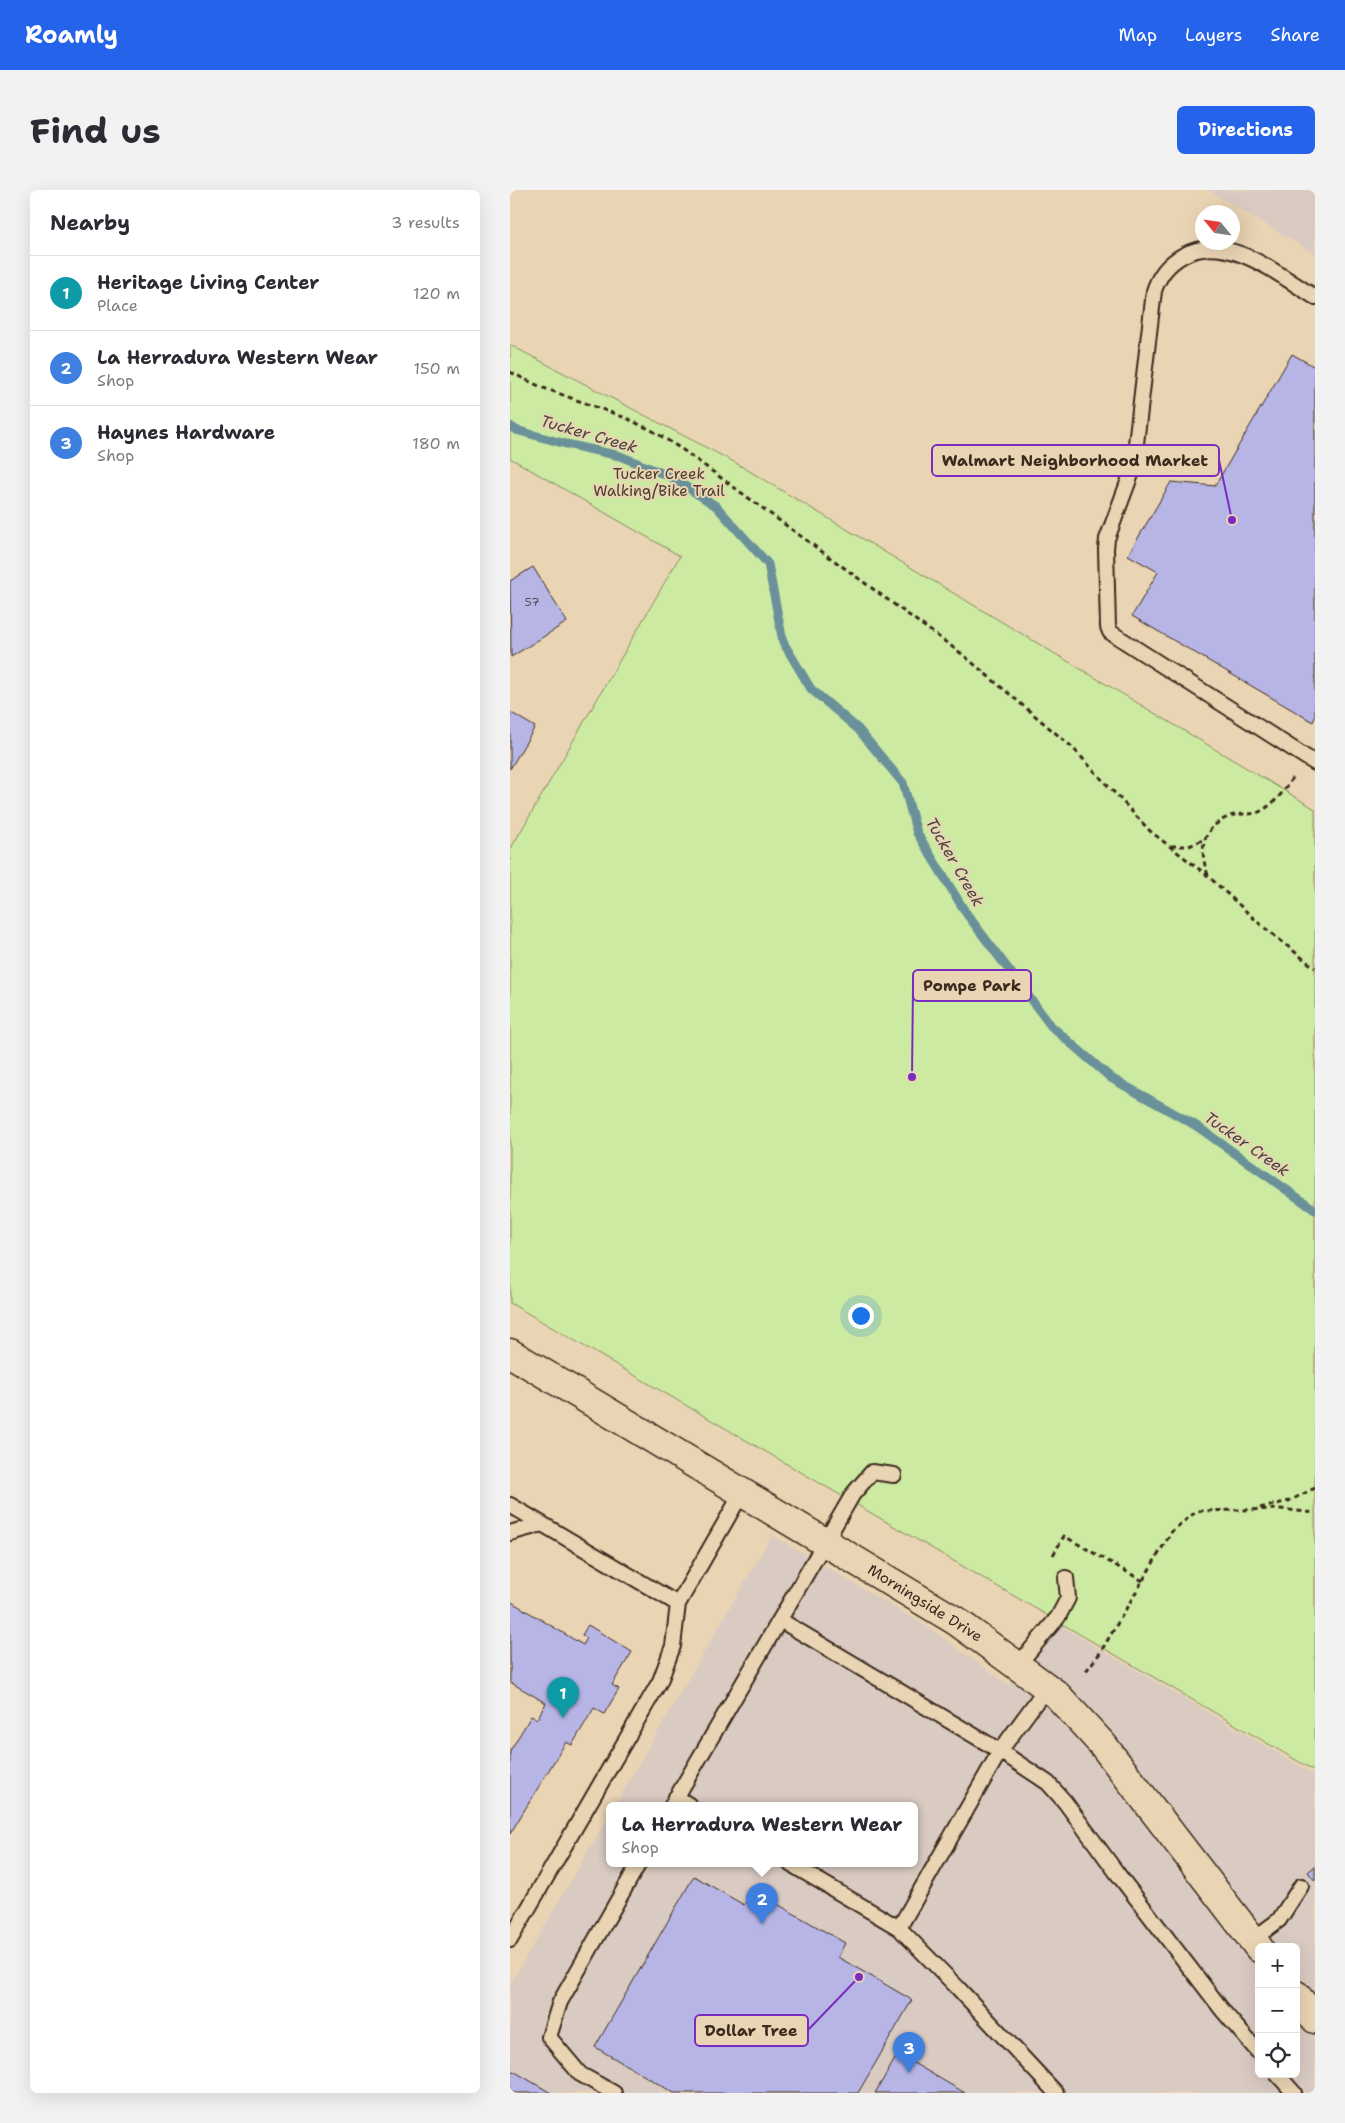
<!DOCTYPE html>
<meta charset="utf-8">
<style>
:root{--surface:#fff;--page:#f2f2f3;--text:#2b2b33;--muted:#7c7c81;--line:#e1e1e2;--accent:#2563eb}
body{margin:0;font-family:"Shantell Sans",sans-serif;background:var(--page);color:var(--text)}
.controls{position:absolute;right:15px;bottom:15px;display:grid;overflow:hidden;border-radius:8px;box-shadow:0 5px 20px #0002}
.controls button{width:45px;height:45px;display:grid;place-items:center;padding:0;border:0;border-bottom:1px solid var(--line);background:var(--surface);color:var(--text);font:25px sans-serif}
.compass{position:absolute;left:685px;top:15px;width:45px;height:45px;border-radius:50%;background:var(--surface);box-shadow:0 5px 20px #0002;rotate:299deg}
.you{position:absolute;left:350px;top:1125px;width:18px;height:18px;margin:-12px;border:4px solid #fff;border-radius:50%;background:#1a73e8;box-shadow:0 0 0 8px #1a73e833}
.badge{display:grid;place-items:center;width:32px;height:32px;border-radius:50%;background:var(--accent);color:#fff;font-size:16px;font-weight:700}
.pin{position:absolute;translate:-50% -41px;filter:drop-shadow(0 1px 2px #0008)}
.pin::after{content:'';position:absolute;top:26px;width:18px;height:15px;background:inherit;clip-path:polygon(0 0,100% 0,50% 100%)}
.popup{position:absolute;left:96px;top:1612px;width:312px;height:65px;box-sizing:border-box;display:grid;place-content:center;border-radius:8px;background:var(--surface);filter:drop-shadow(0 1px 4px #0005);font-size:16px;white-space:nowrap;color:var(--muted)}
.popup b{font-size:19px;color:var(--text)}
.popup::after{content:'';position:absolute;left:50%;top:100%;margin-left:-10px;border:10px solid transparent;border-top-color:var(--surface)}
.list{margin:0;padding:0;list-style:none}
h2{display:flex;justify-content:space-between;align-items:center;height:65px;margin:0;padding:0 20px;font-size:21px}
h2 small{font-size:16px;font-weight:400;color:var(--muted)}
.list li{display:grid;grid-template-columns:32px 1fr auto;gap:15px;align-items:center;box-sizing:border-box;height:75px;padding:0 20px;border-top:1px solid var(--line)}
.list b{display:block;font-size:19px;white-space:nowrap}
.list p{margin:0;font-size:16px;white-space:nowrap;color:var(--muted)}
.list em{font-size:16px;font-style:normal;color:var(--muted)}
.icon{flex:none;width:28px;height:28px;fill:none;stroke:currentColor;stroke-width:2;stroke-linecap:round;stroke-linejoin:round}
.map{position:relative;flex:none;width:805px;height:1903px;overflow:hidden;border-radius:8px}
header{display:flex;align-items:center;gap:30px;box-sizing:border-box;height:70px;padding:0 25px;background:var(--accent);color:#fff}
header strong{font-size:24px}
nav{display:flex;gap:28px;margin-inline-start:auto;font-size:18px}
.intro{display:flex;align-items:center;justify-content:space-between;box-sizing:border-box;height:120px;padding:0 30px}
h1{margin:0;font-size:35px}
.button{padding:12px 22px;border-radius:8px;background:var(--accent);color:#fff;font-size:18px;font-weight:700}
main{display:flex;gap:30px;padding:0 30px}
aside{flex:1;background:var(--surface);border-radius:8px;box-shadow:0 5px 20px #0002}
.map>svg:first-child{display:block}
.built{fill:#dacbc2;fill-rule:evenodd}
.park{fill:#cceaa1;stroke:#848a60}
.lines{fill:none;stroke-linecap:round;stroke-linejoin:round}
.stream{stroke:#6b919a;stroke-width:9}
.building{fill:#b6b5e6;stroke:#3b2a1e}
.service-casing{stroke:#3b2a1e;stroke-width:18}
.minor-casing{stroke:#3b2a1e;stroke-width:31}
.path{stroke:#3b2a1e;stroke-width:3;stroke-dasharray:5 4;stroke-linecap:butt}
.service{stroke:#e9d4b3;stroke-width:14}
.minor{stroke:#e9d4b3;stroke-width:28}
.labels{text-anchor:middle;dominant-baseline:central;stroke-width:4;stroke-linejoin:round;paint-order:stroke}
.number-label{font-size:12px;fill:#5a4d50}
.park-label{font-size:15px;fill:#4a3d2b;stroke:#e9d4b3}
.street-label{font-size:15px;fill:#3b2a1e;stroke:#e9d4b3}
.water-label{font-size:16px;font-style:italic;fill:#47443d;stroke:#e9d4b3}
.leader{fill:none;stroke:#7b2cbf;stroke-width:2}
.callout-dot{fill:#7b2cbf;stroke:#e9d4b3;stroke-width:2}
.callout{fill:#e9d4b3;stroke:#7b2cbf;stroke-width:2}
.callout-label{font-size:16px;text-anchor:middle;font-weight:bold;fill:#3b2a1e}
</style>
<header>
<strong>Roamly</strong>
<nav><a>Map</a><a>Layers</a><a>Share</a></nav>
</header>
<div class="intro"><h1>Find us</h1><a class="button">Directions</a></div>
<main>
<aside>
<h2>Nearby<small>3 results</small></h2>
<ul class="list">
<li><span class="badge" style="background:#0f9aa8">1</span><div><b>Heritage Living Center</b><p>Place</p></div><em>120 m</em></li>
<li><span class="badge" style="background:#3f7fe0">2</span><div><b>La Herradura Western Wear</b><p>Shop</p></div><em>150 m</em></li>
<li><span class="badge" style="background:#3f7fe0">3</span><div><b>Haynes Hardware</b><p>Shop</p></div><em>180 m</em></li>
</ul>
</aside>
<div class="map">
<svg width="805" height="1903" viewBox="0 0 805 1903">
<rect width="100%" height="100%" fill="#e9d4b3"/>
<filter id="ink" filterUnits="userSpaceOnUse"><feTurbulence type="fractalNoise" baseFrequency=".02" numOctaves="2"/><feDisplacementMap in="SourceGraphic" scale="10" xChannelSelector="R" yChannelSelector="G"/><feConvolveMatrix kernelMatrix="1 2 1 2 8 2 1 2 1" color-interpolation-filters="sRGB"/></filter>
<g filter="url(#ink)">
<path class="built" d="M698,0h107v64z
M262,1345l157,93 80,57 52,-59 254,149v318h-805v-108l99,-170 1,48h304v-58h-299zM749,1757h37v127h-37z"/>
<path class="park" d="M0,155l224,117 581,347v962l-805,-468v-453l170,-294 -170,-98z"/>
<g class="lines">
<path class="stream" d="M0,236l6,4 50,14 54,12 51,21 45,29 52,58 15,78 28,47 47,40 45,54 14,50 49,80 85,113 60,52 84,47 120,85"/>
</g>
<path class="building" d="M782,164l23,13v350l-2,5 -181,-106 26,-44 -30,-17 43,-73 44,4z
M23,377l34,55 -56,35 -1,-76z
M0,522l25,15 -25,42z
M0,1411l73,44 4,-7 -5,-3 6,-10 44,27 -20,33 7,4 -15,25 -10,-6 -22,37 -6,-3 -56,92v-83l21,-35 6,3 9,-16 -36,-21z
M805,1676v15l-7,-9z
M184,1686l50,29 9,-15 92,53 -7,14 74,43 -54,93h-184l-79,-46z
M388,1864l67,39h-90z
M0,1879l41,24h-41z"/>
<g class="lines">
<defs>
<path id="service" d="M805,107c-37,-22 -89,-67 -133,-41 -14,8 -23,19 -28,35l-21,178 -26,70 -1,10 2,78 2,5 205,131
M0,1315l168,99
M0,1343l32,-9
M270,1430l220,131 48,32 17,19 52,71 106,138 36,42
M508,1475l40,-48 10,-19 -2,-20
M166,1607l13,8
M162,1615l181,-311 19,-22 22,3
M279,1673l110,65 59,60 98,105
M389,1738l101,-177 47,-64
M0,1750l150,-259 13,-35 5,-42 65,-113
M742,1750l27,-20 22,-34
M767,1884l17,19
M104,1903l-34,-19 -31,-37 11,-35 79,-139"/>
<path id="minor" d="M0,1163l446,268 100,73 47,51 156,203
M786,1805l19,24"/>
</defs>
<use href="#service" class="service-casing"/>
<use href="#minor" class="minor-casing"/>
<path class="path" d="M0,182l31,15 85,31 27,13 30,19 279,204 110,93 78,84 58,45 53,49 54,43
M661,656h18l14,-6
M698,685c-9,-25 -7,-46 20,-58 10,-5 22,-1 31,-5 16,-8 26,-22 35,-37
M750,1318l29,-7 26,-13
M543,1365l11,-19 79,45
M576,1481l14,-18 72,-122 25,-20 84,-2 34,4"/>
<use href="#service" class="service"/>
<use href="#minor" class="minor"/>
</g>
</g>
<g class="labels">
<g class="number-label">
<text x="22" y="412">57</text>
</g>
<g class="park-label">
<text x="149" y="284">Tucker Creek<tspan x="149" dy="17">Walking/Bike Trail</tspan></text>
</g>
<g class="street-label">
<text transform="translate(415 1413) rotate(32)">Morningside Drive</text>
</g>
<g class="water-label">
<text transform="translate(79 244) rotate(16)">Tucker Creek</text>
<text transform="translate(445 672) rotate(60)">Tucker Creek</text>
<text transform="translate(737 954) rotate(35)">Tucker Creek</text>
</g>
</g>
<path class="leader" d="M722 330L709 270M402 887L403 796M349 1787L298 1840"/>
<g class="callout-dot">
<circle cx="722" cy="330" r="5"/>
<circle cx="402" cy="887" r="5"/>
<circle cx="349" cy="1787" r="5"/>
</g>
<g class="callout">
<rect x="422" y="255" width="287" height="31" rx="5"/>
<rect x="403" y="780" width="118" height="31" rx="5"/>
<rect x="185" y="1825" width="113" height="31" rx="5"/>
</g>
<g class="callout-label">
<text x="565" y="276">Walmart Neighborhood Market</text>
<text x="462" y="801">Pompe Park</text>
<text x="241" y="1846">Dollar Tree</text>
</g>
</svg>
<div class="controls">
<button>+</button>
<button>−</button>
<button><svg class="icon" aria-label="locate" viewBox="0 0 24 24"><circle cx="12" cy="12" r="6"/><path d="M12 2v4M12 18v4M2 12h4M18 12h4"/></svg></button>
</div>
<svg class="compass" viewBox="-18 -18 36 36"><path d="M0-13l5 13h-10z" fill="#e53935"/><path d="M0 13l5-13h-10z" fill="#7c7c81"/></svg>
<div class="you"></div>
<div class="pin badge" style="left:53px;top:1528px;background:#0f9aa8">1</div>
<div class="pin badge" style="left:252px;top:1734px;background:#3f7fe0">2</div>
<div class="popup"><b>La Herradura Western Wear</b>Shop</div>
<div class="pin badge" style="left:399px;top:1883px;background:#3f7fe0">3</div>
</div>
</main>
